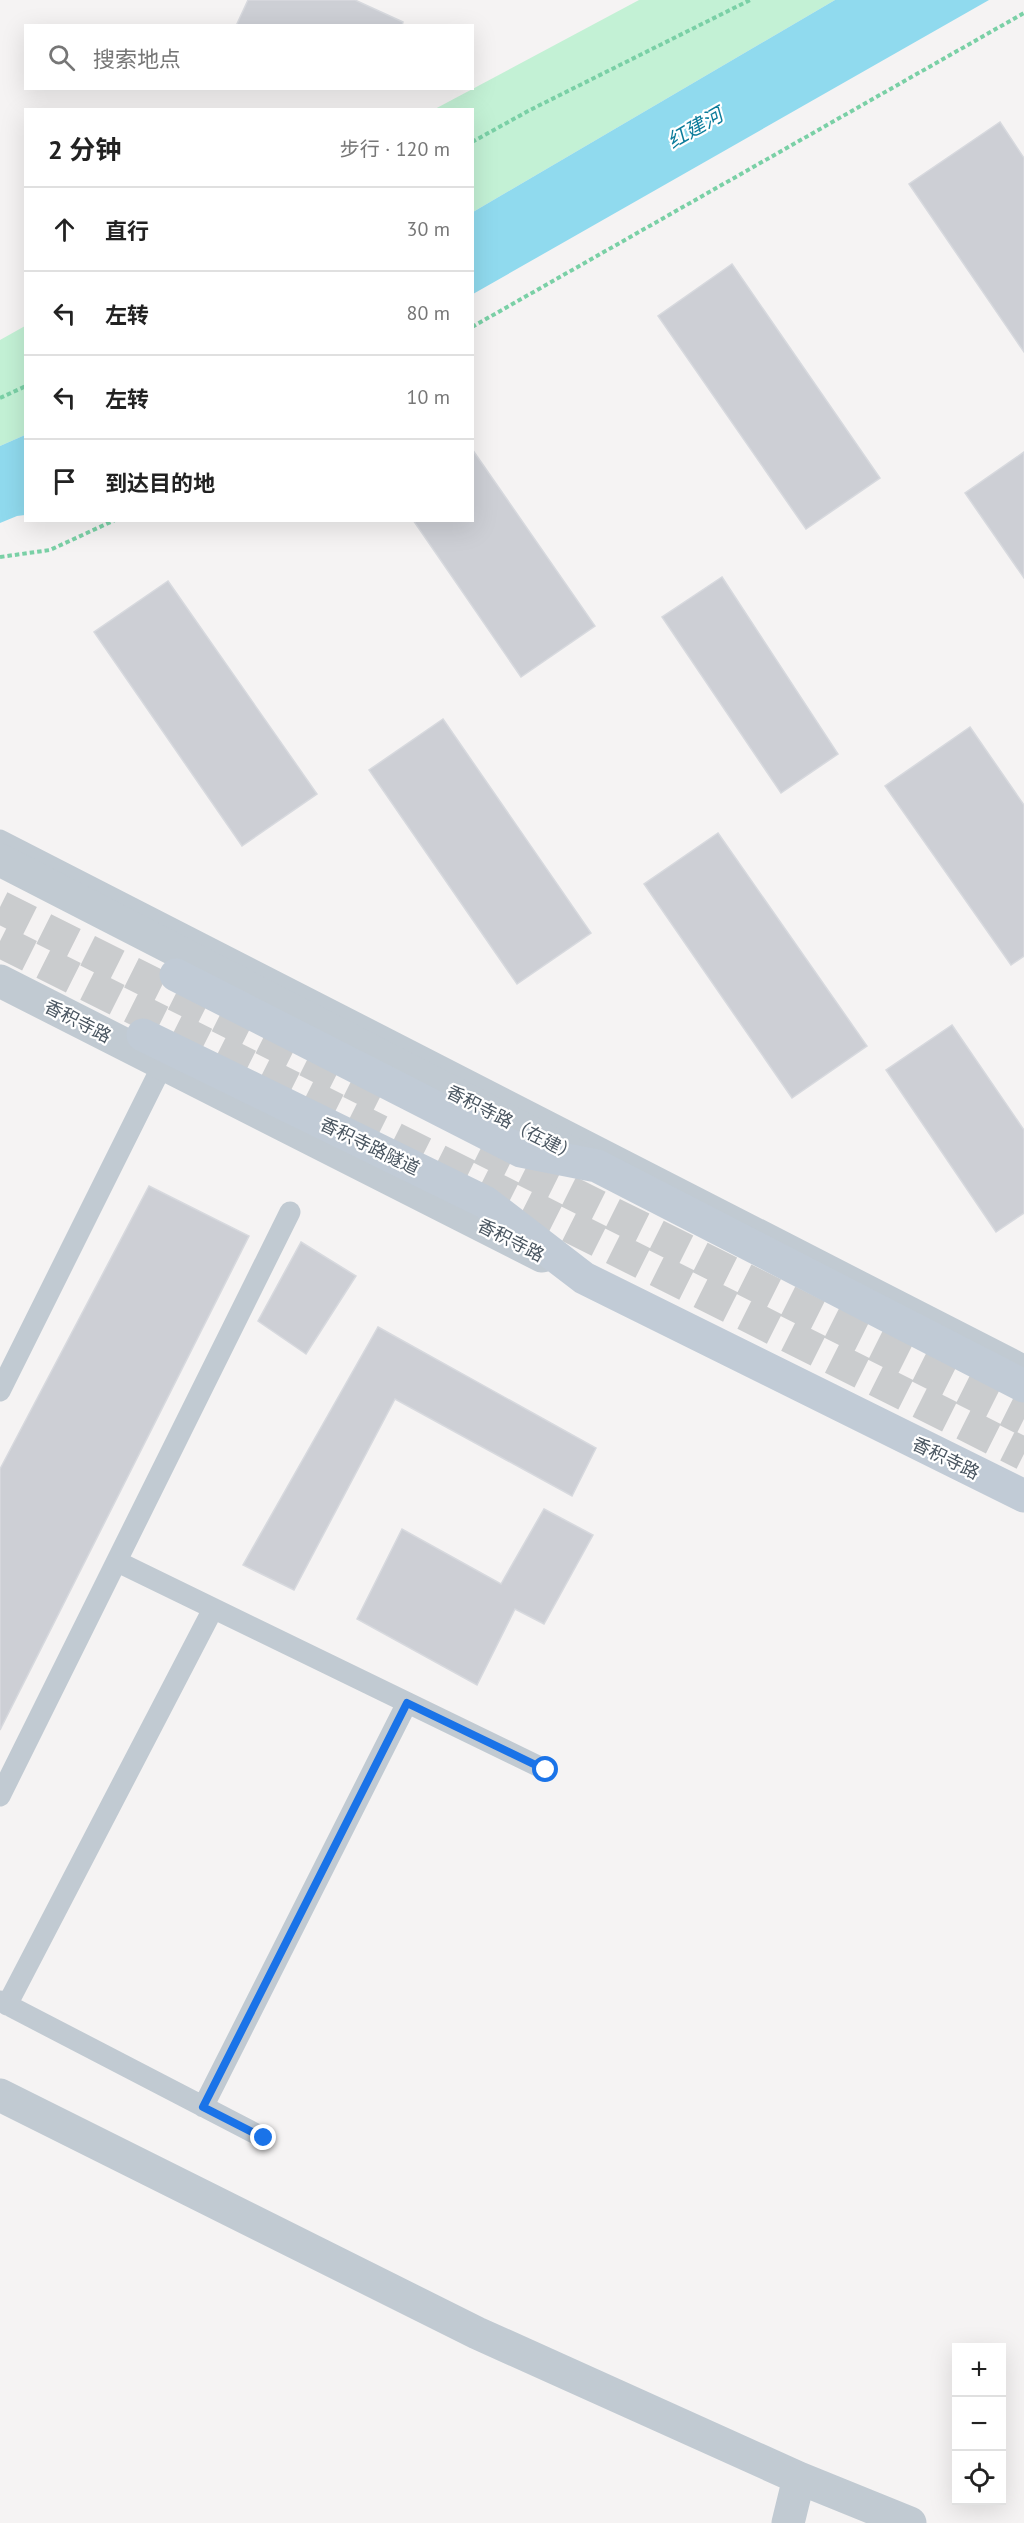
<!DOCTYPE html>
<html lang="zh">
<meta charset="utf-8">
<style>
:root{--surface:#fff;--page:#f6f6f6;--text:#222;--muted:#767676;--line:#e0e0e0}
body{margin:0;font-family:"PT Sans","Noto Sans SC",sans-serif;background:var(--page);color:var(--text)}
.controls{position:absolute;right:18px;bottom:18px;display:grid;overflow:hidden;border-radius:0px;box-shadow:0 6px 24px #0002}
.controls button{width:54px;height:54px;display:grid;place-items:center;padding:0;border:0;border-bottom:2px solid var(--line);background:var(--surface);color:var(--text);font:30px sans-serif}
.stop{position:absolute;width:18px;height:18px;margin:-14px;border:4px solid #1a73e8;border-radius:50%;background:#fff}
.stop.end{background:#1a73e8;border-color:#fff;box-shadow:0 2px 6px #0008}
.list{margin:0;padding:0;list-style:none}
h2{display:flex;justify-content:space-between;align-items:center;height:78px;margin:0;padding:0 24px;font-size:26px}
h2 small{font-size:20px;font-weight:400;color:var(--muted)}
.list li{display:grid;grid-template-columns:39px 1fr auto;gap:18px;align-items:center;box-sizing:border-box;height:84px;padding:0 24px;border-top:2px solid var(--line)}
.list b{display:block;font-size:22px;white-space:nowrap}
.list em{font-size:20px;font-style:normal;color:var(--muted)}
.icon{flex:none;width:33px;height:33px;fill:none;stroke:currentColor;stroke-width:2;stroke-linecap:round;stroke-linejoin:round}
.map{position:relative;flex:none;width:1024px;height:2523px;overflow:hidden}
.search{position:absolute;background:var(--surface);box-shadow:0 6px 24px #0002;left:24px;top:24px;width:450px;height:66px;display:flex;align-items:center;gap:15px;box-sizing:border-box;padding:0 21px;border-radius:0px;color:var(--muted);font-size:22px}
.panel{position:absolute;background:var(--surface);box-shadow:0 6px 24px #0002;left:24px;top:108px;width:450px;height:414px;border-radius:0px}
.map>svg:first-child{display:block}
.green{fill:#c3f1d5}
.water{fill:#90daee}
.building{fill:#cdcfd5;stroke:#d7d9de;stroke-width:1.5}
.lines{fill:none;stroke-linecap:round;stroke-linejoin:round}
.secondary-tunnel{stroke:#caccce;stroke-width:33;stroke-dasharray:33 16;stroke-linecap:butt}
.path{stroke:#7ad0a6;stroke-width:4;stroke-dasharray:4.5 3;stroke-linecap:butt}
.service{stroke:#c1cad2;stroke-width:21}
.minor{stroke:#c1cad2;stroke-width:33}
.tertiary{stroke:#c1cad2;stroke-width:33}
.secondary{stroke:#c1cbd6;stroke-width:33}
.route{stroke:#1a73e8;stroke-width:8}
.labels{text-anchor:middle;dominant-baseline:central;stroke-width:4.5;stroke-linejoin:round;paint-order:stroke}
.street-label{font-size:18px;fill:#4a5661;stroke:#fff}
.water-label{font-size:20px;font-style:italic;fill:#0c7c9b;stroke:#fff}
</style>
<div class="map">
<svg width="1024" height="2523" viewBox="0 0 1024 2523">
<rect width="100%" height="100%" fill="#f5f3f3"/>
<path class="green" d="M639,0h196l-362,212 -1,-102h-39z
M25,326v109l-25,11v-106z"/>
<path class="water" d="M835,0h154l-516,294v-82z
M25,435v80l-8,1 -17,7v-77z"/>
<path class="building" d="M248,0h107l48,22 -1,4h-166z
M1000,122l24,36v194l-115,-168z
M732,264l148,214 -74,51 -148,-213z
M472,449l123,177 -74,51 -108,-157h59z
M1024,452v126l-59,-85z
M722,577l116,177 -57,39 -119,-176z
M168,581l149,213 -75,52 -148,-214z
M443,719l148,214 -74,51 -148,-214z
M970,727l54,78v151l-13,9 -126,-179z
M718,833l149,213 -75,52 -148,-214z
M952,1025l72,105v83l-28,19 -110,-162z
M149,1186l100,50 -249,494v-261z
M301,1242l55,34 -50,78 -48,-33z
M378,1327l218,121 -24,48 -177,-97 -101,191 -51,-25z
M544,1509l49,26 -49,89 -29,-15 -38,76 -120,-66 45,-90 99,55z"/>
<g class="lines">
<path class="secondary-tunnel" d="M0,907l386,193
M0,941l1024,513
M481,1148l543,271"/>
<path class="path" d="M472,142l58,-32 220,-110
M472,327l552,-314
M0,398l26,-12
M0,557l50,-7 65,-30"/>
<path class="service" d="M0,840l1024,525
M0,1391l163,-327
M118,1562l428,208
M0,1796l290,-584
M0,2001l264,137
M7,2005l206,-396
M203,2107l204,-404"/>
<path class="minor" d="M0,2095l477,238 322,145 111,45
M788,2523l11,-45"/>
<path class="tertiary" d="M0,860l582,299
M0,981l542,275"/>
<path class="secondary" d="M176,975l345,176 76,15 427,220
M143,1035l342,167 99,76 440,218"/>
</g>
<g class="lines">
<path class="route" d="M264,2138l-61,-31 204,-404 139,67"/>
</g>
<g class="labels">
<g class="street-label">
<text transform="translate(78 1021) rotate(27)">香积寺路</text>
<text transform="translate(512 1123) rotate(27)">香积寺路（在建）</text>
<text transform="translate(370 1146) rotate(26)">香积寺路隧道</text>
<text transform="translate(511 1240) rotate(27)">香积寺路</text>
<text transform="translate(946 1458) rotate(26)">香积寺路</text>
</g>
<g class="water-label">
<text transform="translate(695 128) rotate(-30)">红建河</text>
</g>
</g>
</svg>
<div class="controls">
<button>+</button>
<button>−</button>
<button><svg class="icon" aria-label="locate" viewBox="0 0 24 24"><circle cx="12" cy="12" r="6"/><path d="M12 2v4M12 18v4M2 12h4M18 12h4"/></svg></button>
</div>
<div class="stop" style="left:546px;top:1770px"></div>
<div class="stop end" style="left:264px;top:2138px"></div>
<div class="search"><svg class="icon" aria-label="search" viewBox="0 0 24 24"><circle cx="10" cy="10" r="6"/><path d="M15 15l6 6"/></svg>搜索地点</div>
<section class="panel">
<h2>2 分钟<small>步行 · 120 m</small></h2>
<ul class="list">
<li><svg class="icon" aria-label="ahead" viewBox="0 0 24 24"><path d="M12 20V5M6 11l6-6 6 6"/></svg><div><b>直行</b></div><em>30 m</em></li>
<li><svg class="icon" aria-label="left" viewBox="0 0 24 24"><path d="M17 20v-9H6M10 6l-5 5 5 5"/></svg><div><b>左转</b></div><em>80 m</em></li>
<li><svg class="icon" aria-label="left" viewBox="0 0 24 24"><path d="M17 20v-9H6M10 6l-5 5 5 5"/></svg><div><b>左转</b></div><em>10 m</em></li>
<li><svg class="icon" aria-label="arrive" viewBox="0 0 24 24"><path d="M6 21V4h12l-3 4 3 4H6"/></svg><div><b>到达目的地</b></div></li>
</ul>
</section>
</div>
